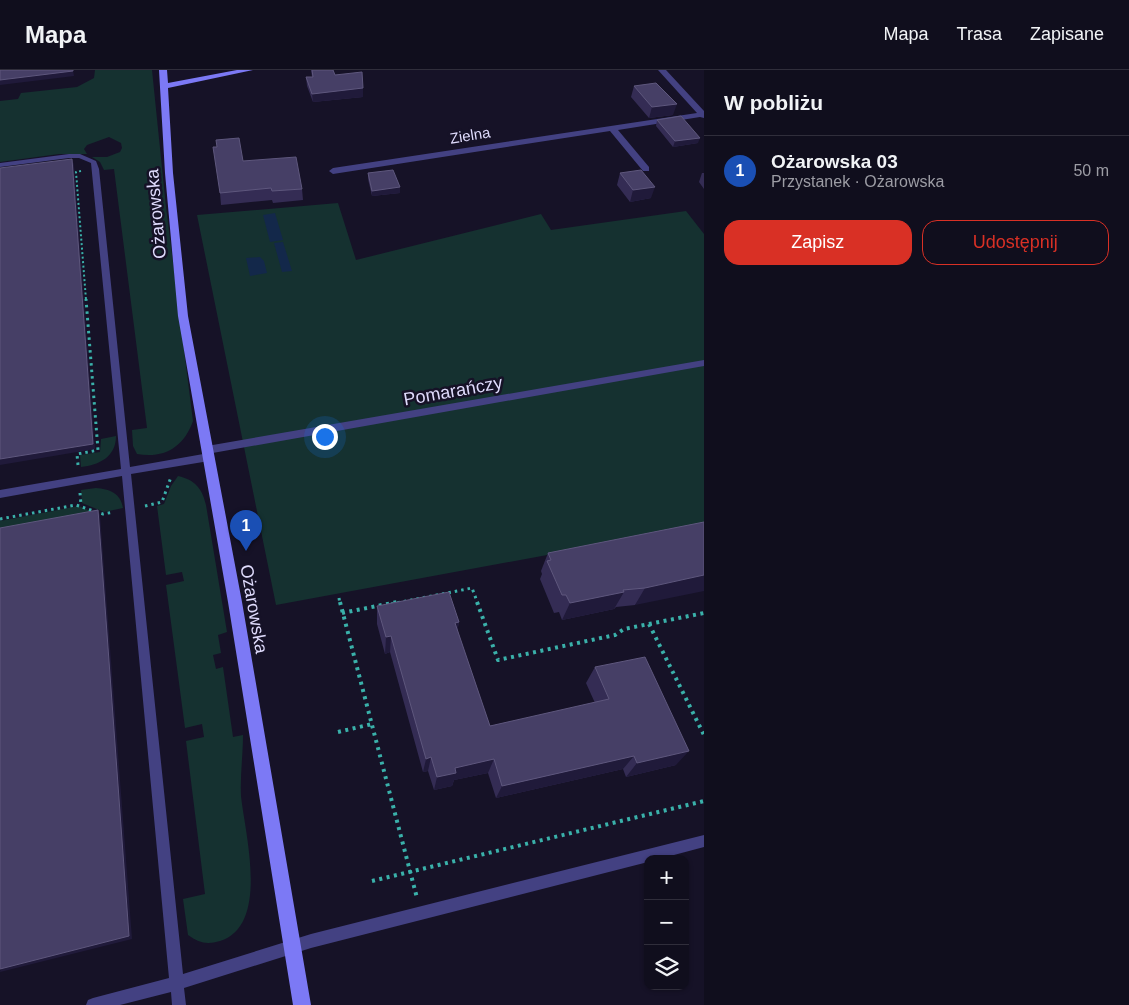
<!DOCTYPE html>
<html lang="pl">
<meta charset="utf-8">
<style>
:root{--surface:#100e1d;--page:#1e1c2a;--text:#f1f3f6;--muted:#9c9ca4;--line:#302e3b;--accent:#d93025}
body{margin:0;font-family:Arial,sans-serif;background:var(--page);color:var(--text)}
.controls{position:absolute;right:15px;bottom:15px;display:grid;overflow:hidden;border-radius:10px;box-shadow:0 1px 4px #0004}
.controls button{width:45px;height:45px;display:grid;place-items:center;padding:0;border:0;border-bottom:1px solid var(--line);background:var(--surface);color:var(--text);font:25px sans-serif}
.you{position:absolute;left:324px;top:366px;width:18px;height:18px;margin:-12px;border:4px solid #fff;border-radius:50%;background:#1a73e8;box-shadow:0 0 0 8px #1a73e833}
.badge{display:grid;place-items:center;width:32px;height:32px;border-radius:50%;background:var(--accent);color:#fff;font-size:16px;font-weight:700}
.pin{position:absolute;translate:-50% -41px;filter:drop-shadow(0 1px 2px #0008)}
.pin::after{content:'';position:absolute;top:26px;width:18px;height:15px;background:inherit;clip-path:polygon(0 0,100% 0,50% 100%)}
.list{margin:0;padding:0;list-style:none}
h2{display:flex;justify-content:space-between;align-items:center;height:65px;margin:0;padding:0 20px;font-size:21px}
h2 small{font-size:16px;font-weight:400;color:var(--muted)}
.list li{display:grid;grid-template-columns:32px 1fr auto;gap:15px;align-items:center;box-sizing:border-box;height:70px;padding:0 20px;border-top:1px solid var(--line)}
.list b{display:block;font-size:19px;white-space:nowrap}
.list p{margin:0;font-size:16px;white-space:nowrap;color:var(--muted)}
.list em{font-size:16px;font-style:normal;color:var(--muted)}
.actions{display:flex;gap:10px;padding:15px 20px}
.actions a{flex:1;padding:11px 0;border:1px solid var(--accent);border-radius:15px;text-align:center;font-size:18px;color:var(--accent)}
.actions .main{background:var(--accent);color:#fff}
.icon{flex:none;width:28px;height:28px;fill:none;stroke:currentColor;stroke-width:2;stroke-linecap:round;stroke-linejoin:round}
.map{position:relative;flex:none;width:704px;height:935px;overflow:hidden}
header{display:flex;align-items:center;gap:30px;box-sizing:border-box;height:70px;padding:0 25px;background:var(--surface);border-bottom:1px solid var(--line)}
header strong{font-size:24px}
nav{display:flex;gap:28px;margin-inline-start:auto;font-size:18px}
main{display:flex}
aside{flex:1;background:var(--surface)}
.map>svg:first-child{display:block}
.green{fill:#153130}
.water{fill:#13284a}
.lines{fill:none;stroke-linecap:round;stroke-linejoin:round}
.path-far2{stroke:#3ab1aa;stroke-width:2;stroke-dasharray:2 2.5;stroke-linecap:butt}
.path-far1{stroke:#3ab1aa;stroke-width:3;stroke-dasharray:2.5 4;stroke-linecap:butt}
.path{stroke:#3ab1aa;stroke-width:4;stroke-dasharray:3 4.5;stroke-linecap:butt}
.lane{fill:#434182;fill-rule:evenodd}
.street{fill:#434182;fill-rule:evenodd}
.secondary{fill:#7c79f5;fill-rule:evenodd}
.wall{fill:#342c54}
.shaded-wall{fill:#201a3a}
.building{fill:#463f66;stroke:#5e577d}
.labels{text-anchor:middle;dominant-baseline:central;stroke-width:5;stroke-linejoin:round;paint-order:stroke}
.far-street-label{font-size:15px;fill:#dfdbfc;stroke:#161227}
.street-label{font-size:18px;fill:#dfdbfc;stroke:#161227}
</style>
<header>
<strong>Mapa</strong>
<nav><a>Mapa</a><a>Trasa</a><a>Zapisane</a></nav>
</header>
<main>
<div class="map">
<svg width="704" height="935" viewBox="0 0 704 935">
<rect width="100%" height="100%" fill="#161227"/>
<path class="green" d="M95,0h57l14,137 27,214c-9,26 -29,38 -56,33l-4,-8 -1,-16 15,-2 -33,-259 -10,1 -4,-8 -8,-5h15l13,-5 2,-4 -1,-5 -12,-6 -22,8 -3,4 3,5h-28l-59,8v-61l18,-2 3,-6 56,-6 17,-9z
M338,133l18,57 185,-46 10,16 135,-19 18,23v292l-428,79 -79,-390z
M116,366c0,21 -17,29 -35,31l-1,-12 20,-3 1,-13z
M178,406c17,4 24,12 28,29l21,127 -9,3 3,18 -8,2 3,14 7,-2 10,70 10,-2c0,20 -3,41 -2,61 4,38 29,129 -21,145 -13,4 -21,2 -32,-6l-5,-36 22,-5 -19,-153 18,-4 -2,-13 -17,4 -19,-143 18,-4 -2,-9 -16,3 -9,-69 7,-2 7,-18z
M96,418c13,1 25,5 27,20l-19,4 -22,-9 -1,-13z
M79,436l21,9 -100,19v-13z"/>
<path class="water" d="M275,143l8,27 -13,2 -7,-27z
M283,172l9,29 -10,1 -8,-29z
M260,187l4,4 3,12 -17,3 -4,-18z"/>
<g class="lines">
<path class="path-far2" d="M81,101l-5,1 10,128"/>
<path class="path-far1" d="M78,395l-1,-11 21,-4 -12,-151
M80,423l1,12
M145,436l17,-4 9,-25
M0,449l76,-14 27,9 11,-2
M339,528l1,6
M391,534l81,-16 6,16"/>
<path class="path" d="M340,532l77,296
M477,532l21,58 117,-25 9,-6 80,-16
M342,543l55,-11
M649,554l55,111
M338,662l34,-8
M372,811l332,-80"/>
<path class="lane" d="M69,84h11l16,7 3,8 31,298 79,-14 5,4 -5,4 -78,13 52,500 128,-40 393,-99v12l-45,12h-11v3l-337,86 -127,40 2,17h-14l-1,-13 -51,13h-34l2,-5 5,-2 76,-20 -47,-502 -122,22v-8l121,-21 -30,-306 -12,-5h-10l-69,9v-4z
M704,290v6l-497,88 -5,-4 5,-4z"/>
<path class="street" d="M658,0h8l38,41v7l-4,-1 -82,13 31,37v4h-6l-33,-40 -277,43 -4,-3 4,-3 364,-55z"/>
<path class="secondary" d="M159,0h8l1,13 69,-13h16l-85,18 5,85 15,143 54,286 69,403h-18l-65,-403 -50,-286 -13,-143z"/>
</g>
<path class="wall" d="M311,0h22l2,5 28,22 -50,5 -6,-16 -1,-9h6z
M634,16l39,29 -24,3 -18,-21z
M657,50l41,23 -25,4 -17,-21z
M243,91l59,28 1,11 -30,3 -1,-3 -51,5 -1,-12z
M368,103l32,14v6l-28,3 -4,-17z
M620,103l31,25 -21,4 -13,-17z
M702,103h2v16l-5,-7z
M704,452l-69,83 -19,2 -2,2 -52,11 -3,-8 -5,1 -14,-34 2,-5 -1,-3 7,-18z
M377,536l82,16 -2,9 33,95 105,-23 -9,-20 9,-16 81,98 -50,12 -3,-8 -127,29 -8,-25 -34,7 -2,6 -18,4 -6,-19 -5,1 -33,-120 -5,2 -8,-30z"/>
<path class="shaded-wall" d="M73,0l1,6 -74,9v-5z
M363,18v9l-50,5 -1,-8z
M677,34l-4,11 -24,3 3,-11z
M700,68l-2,5 -25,4 2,-6z
M72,89l2,6 21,284 -95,16v-6z
M400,117v6l-28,3v-5z
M655,117l-4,11 -21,4 3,-12z
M98,440l2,5 32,424 -132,33z
M704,505v16l-69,14 10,-17z
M624,522l-10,17 -52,11 8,-17z
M459,552l-3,17 -1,-16z
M391,566l-1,16 -5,2 1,-17z
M689,681l-13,14 -50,12 11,-14z
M634,686l-11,13 -127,29 6,-12z
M431,687l-3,14 -5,1 3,-13z
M494,689l-6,14 -34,7 -2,6 -18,4 3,-13 18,-9z"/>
<path class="building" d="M0,0h73v1l-73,9z
M312,0h21l2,5 27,-3 1,16 -51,6 -6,-17h7z
M656,13l21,21 -25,3 -18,-21z
M681,46l19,22 -25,3 -18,-21z
M239,68l4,23 53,-4 6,32 -30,2 -1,-3 -51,5 -7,-46h4l-1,-7z
M72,89l21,285 -93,15v-291z
M393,100l7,17 -28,4 -4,-18z
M641,100l14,17 -22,3 -13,-17z
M98,440l31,426 -129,33v-441z
M704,452v53l-59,13 -22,2 1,2 -54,11 -4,-8h-4l-15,-34 4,-1 -3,-7z
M449,522l10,30 -4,1 35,103 119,-27 -14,-32 50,-10 44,94 -52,12 -3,-7 -132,30 -8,-27 -39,9 1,5 -19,4 -6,-20 -5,2 -35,-123 -5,1 -9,-31z"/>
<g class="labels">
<g class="far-street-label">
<text transform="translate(470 65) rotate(-9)">Zielna</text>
</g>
<g class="street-label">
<text transform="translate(156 144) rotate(-95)">Ożarowska</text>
<text transform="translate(453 321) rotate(-10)">Pomarańczy</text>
<text transform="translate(254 539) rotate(80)">Ożarowska</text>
</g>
</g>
</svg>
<div class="controls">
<button>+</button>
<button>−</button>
<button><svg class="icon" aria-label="layers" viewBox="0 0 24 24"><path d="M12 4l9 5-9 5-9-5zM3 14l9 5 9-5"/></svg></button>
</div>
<div class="you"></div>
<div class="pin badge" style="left:246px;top:481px;background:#1a4fb4">1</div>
</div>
<aside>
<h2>W pobliżu<small></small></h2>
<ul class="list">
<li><span class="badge" style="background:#1a4fb4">1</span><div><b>Ożarowska 03</b><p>Przystanek · Ożarowska</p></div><em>50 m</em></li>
</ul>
<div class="actions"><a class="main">Zapisz</a><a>Udostępnij</a></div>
</aside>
</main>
